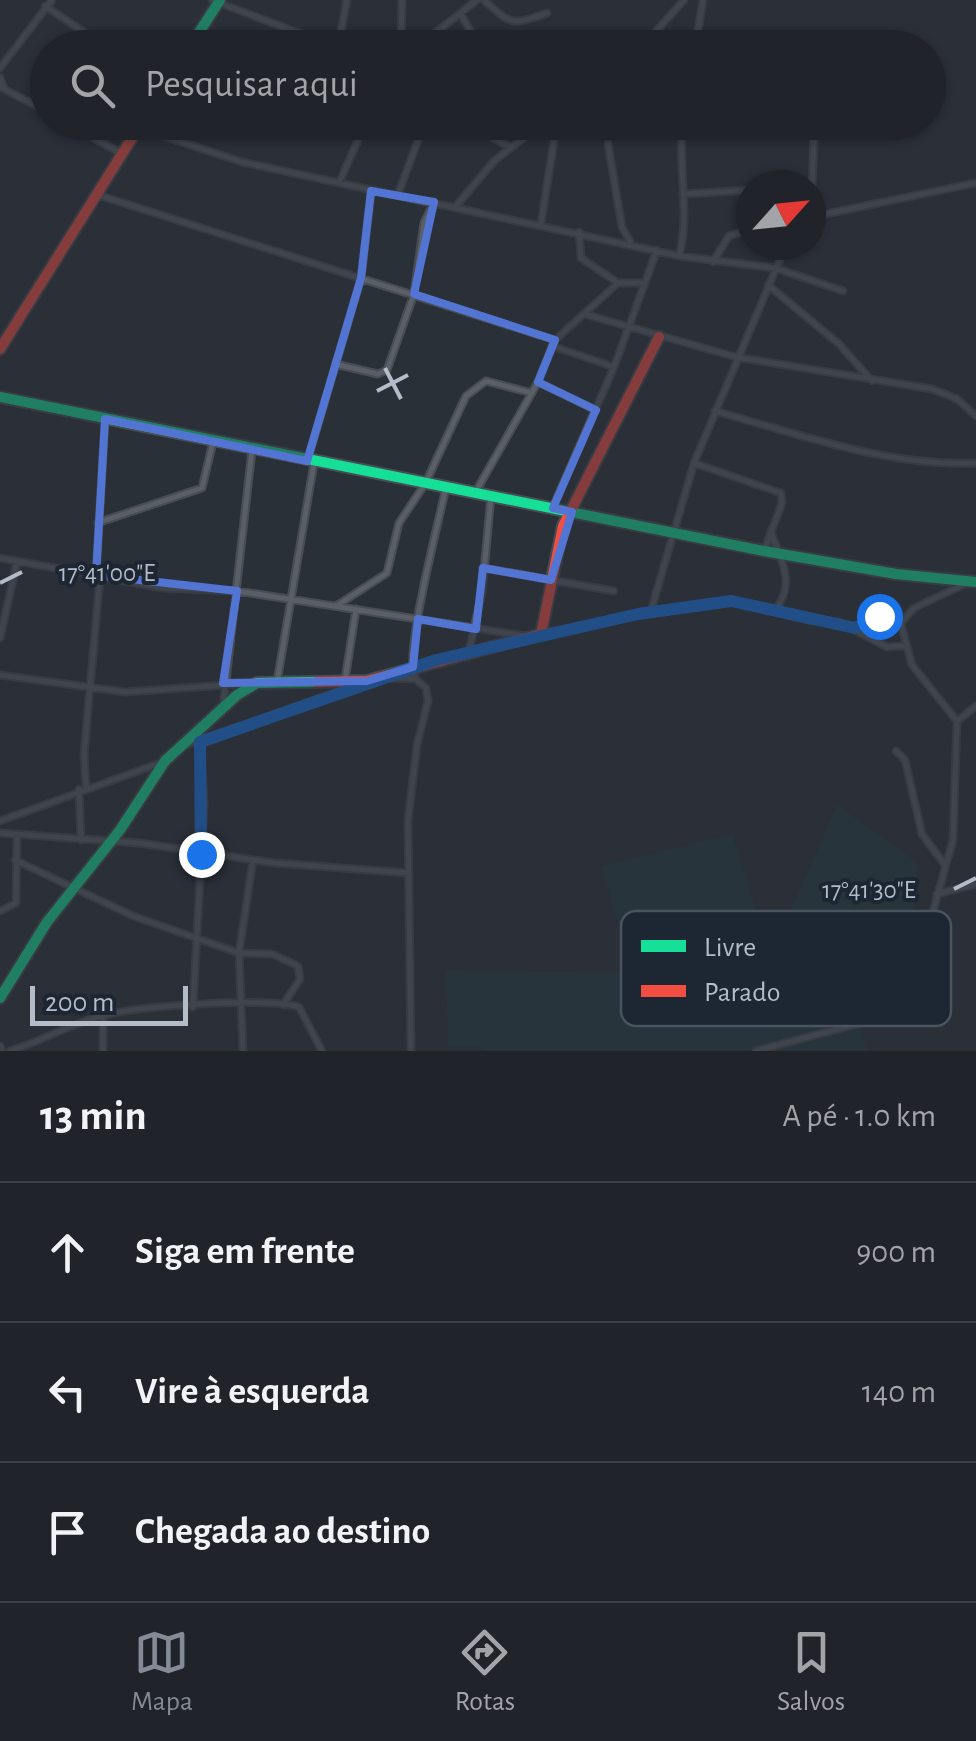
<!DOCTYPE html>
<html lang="pt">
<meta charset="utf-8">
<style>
:root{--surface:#20242a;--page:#282c32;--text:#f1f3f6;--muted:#a2a4a8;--line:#3d4147;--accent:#848b96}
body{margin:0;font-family:"Alegreya Sans",sans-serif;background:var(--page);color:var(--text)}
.compass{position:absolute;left:736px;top:170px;width:90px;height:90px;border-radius:50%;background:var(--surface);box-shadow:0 2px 8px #0004;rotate:63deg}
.scale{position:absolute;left:30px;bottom:25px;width:158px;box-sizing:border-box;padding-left:10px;border:5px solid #b4bcc9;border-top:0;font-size:28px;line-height:35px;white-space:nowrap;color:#b4bcc9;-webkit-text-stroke:8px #1d2633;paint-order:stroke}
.stop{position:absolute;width:30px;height:30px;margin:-22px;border:8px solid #1a73e8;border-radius:50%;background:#fff}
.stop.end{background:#1a73e8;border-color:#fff;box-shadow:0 2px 10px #0008}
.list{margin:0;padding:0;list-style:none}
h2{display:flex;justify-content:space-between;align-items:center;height:130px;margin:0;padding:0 40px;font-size:42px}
h2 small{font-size:32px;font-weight:400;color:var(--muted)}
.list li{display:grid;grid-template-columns:65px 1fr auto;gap:30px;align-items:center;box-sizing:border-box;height:140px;padding:0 40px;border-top:2px solid var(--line)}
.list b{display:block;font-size:38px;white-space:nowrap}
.list em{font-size:32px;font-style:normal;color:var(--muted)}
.icon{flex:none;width:55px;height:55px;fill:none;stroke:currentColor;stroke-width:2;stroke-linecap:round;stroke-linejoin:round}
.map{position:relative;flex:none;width:976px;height:1051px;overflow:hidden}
.search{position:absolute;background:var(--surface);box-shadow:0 2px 8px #0004;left:30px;right:30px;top:30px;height:110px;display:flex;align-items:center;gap:25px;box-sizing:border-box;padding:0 35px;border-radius:55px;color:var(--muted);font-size:38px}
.sheet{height:550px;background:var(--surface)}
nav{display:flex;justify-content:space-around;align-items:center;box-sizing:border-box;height:140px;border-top:2px solid var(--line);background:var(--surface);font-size:28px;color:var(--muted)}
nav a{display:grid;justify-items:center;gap:5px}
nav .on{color:var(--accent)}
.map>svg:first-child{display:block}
.green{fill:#273a3e}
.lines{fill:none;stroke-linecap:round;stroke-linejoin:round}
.street-casing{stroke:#484c53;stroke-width:9}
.fast-casing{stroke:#484c53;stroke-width:14}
.jam-casing{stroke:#484c53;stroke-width:14}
.street{stroke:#5a5e66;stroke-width:5}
.fast{stroke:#16e098;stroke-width:10}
.jam{stroke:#f24e42;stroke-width:10}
.route{stroke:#1a73e8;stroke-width:12}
.marked{fill:none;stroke:#5274d3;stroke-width:8;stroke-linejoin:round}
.ticks{fill:none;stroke:#b4bcc9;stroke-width:4}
.key{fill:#1d2633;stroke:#4a5360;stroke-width:2.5}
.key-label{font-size:28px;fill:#b4bcc9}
.ticks-label{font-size:25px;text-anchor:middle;fill:#b4bcc9;stroke:#1d2633;stroke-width:8;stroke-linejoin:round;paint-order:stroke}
</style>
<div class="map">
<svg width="976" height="1051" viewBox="0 0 976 1051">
<rect width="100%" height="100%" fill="#2a3038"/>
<path class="green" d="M837,805l81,58 -7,83 -8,28 -56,11 20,66h-385l-1,-5h-33l-2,-75 218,2 -7,-41 -34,5 -23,-71 132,-32 26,83 33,-7z"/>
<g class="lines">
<defs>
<path id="street" d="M212,0l126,48
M484,0c28,26 28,25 63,13
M45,6l63,42
M460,13l20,35
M195,39l24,9
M338,46l9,-46
M401,48l1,-48
M416,48l61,-48
M641,48l43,-48
M695,48l8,-48
M0,68l52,-68
M0,77l4,11
M0,87l48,25
M66,122l56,32
M485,122l8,16 17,9
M139,128l103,34 437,94 96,12 68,23
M608,144l14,83 8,14
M339,183l27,-61
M398,194l27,-72
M683,194l68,-4
M98,195l457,145
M457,205l37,-44 50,-39
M811,212l3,-76
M811,217l165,-34
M541,223l16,-101
M579,232l2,26 37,25
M679,256c12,-44 -2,-89 4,-134
M713,262l16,-26 22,-7
M768,285l71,59 33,37
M584,314l152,43 196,32 25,10 19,17
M552,346l62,21
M335,364l43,10 9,-4 27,-76 10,-71 10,-21
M538,382l58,28
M715,411c83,23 174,56 261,52
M308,458l53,-180 10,-87
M694,463l87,30 1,10 -18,48
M475,493l63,-111 17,-42 63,-57h26
M553,507l61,-140 43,-117
M97,523l105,-35 11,-46
M772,535c10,27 24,49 3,75
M0,558l163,30 74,3 289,45
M483,568l131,23
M96,575l9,-156
M336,606l51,-33 12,-50 26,-39 41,-88 20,-15 46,12
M898,613l14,52 45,56
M650,614l44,-151 92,-218
M901,623l13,-15 53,-25
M855,628l32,-16 11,1
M541,634l97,-20 93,-13 77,19 31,2 48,25 17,-1
M0,638l17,-76
M469,651l13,-58 9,-97
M0,675l125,17 130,-9
M388,678l27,1
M345,680l11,-71
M277,682l37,-219
M223,707l29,-257
M186,745l174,-61
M896,751l9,9 17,74 23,31
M86,786l-2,-32 16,-177
M79,789l2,51
M0,821l163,-59
M0,833l139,10 136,20 134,10
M15,860l118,56 106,37 33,1 26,12 2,13 -17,26
M937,894l39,-10
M0,911l16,-8 1,-66
M193,1007l11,-203 -4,-63
M0,1046l2,5
M10,1051c32,-10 62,-28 95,-36 37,-9 159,-18 194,-8l23,44
M103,1051v-36
M243,1051l-4,-98 14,-93
M411,1051l-3,-231 9,-75 11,-44 -2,-13c-4,-4 -9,-6 -11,-11 -12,-20 25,-160 31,-190
M756,1051l130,-35 35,-15 13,-93 19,-68 4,-119 19,-15"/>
<path id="fast" d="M189,48l31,-48
M0,397l764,154 132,23 80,8
M0,998l47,-76 73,-92 45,-69 72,-66 20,-12 59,-1"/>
<path id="jam" d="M0,349l142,-227
M316,682l51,-1 174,-47 22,-108 96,-189"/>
</defs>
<use href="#street" class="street-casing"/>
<use href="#fast" class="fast-casing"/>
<use href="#jam" class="jam-casing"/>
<use href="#street" class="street"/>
<use href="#fast" class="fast"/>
<use href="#jam" class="jam"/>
</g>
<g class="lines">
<path class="route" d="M201,854l-1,-112 236,-82 202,-46 93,-13 124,27 24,-12"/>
</g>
<path d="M0 0H976V1051H0ZM371,191l63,11 -20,92 141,46 -17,42 58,28 -43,98 19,4 -21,68 -68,-12 -7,61 -58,-10 -5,48 -46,14 -144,2 14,-92 -141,-16 9,-156 202,42 54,-183z" fill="#2a3038" fill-opacity=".55" fill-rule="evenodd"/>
<path class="marked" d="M371,191l63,11 -20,92 141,46 -17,42 58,28 -43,98 19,4 -21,68 -68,-12 -7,61 -58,-10 -5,48 -46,14 -144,2 14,-92 -141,-16 9,-156 202,42 54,-183z"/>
<path class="ticks" d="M385,368l16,31M377,391l31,-16M0,583l22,-11M954,889l22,-11"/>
<rect x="621" y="911" width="330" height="115" rx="15" class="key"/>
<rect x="641" y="940" width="45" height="12" fill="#16e098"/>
<rect x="641" y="985" width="45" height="12" fill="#f24e42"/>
<g class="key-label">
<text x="704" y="956">Livre</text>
<text x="704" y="1001">Parado</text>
</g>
<g class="ticks-label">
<text x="107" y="581">17°41'00"E</text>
<text x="869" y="898">17°41'30"E</text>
</g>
</svg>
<svg class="compass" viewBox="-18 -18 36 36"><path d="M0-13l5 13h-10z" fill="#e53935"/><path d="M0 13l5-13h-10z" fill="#a2a4a8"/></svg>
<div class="scale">200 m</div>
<div class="stop" style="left:879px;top:616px"></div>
<div class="stop end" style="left:201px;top:854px"></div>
<div class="search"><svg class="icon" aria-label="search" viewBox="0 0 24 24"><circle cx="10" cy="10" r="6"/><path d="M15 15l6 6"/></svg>Pesquisar aqui</div>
</div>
<section class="sheet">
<h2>13 min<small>A pé · 1.0 km</small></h2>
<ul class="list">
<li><svg class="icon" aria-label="ahead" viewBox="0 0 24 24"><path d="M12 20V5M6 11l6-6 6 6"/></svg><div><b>Siga em frente</b></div><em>900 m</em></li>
<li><svg class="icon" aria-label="left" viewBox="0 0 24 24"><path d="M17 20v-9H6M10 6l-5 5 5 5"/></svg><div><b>Vire à esquerda</b></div><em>140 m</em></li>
<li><svg class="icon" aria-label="arrive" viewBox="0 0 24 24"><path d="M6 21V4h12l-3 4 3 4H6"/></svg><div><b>Chegada ao destino</b></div></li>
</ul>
</section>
<nav>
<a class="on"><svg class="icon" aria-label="map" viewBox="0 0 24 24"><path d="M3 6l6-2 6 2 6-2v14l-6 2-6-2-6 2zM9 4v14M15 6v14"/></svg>Mapa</a>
<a><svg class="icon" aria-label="directions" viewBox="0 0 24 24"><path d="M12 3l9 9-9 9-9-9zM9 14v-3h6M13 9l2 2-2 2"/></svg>Rotas</a>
<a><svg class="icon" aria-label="saved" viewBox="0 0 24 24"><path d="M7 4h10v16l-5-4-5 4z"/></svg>Salvos</a>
</nav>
